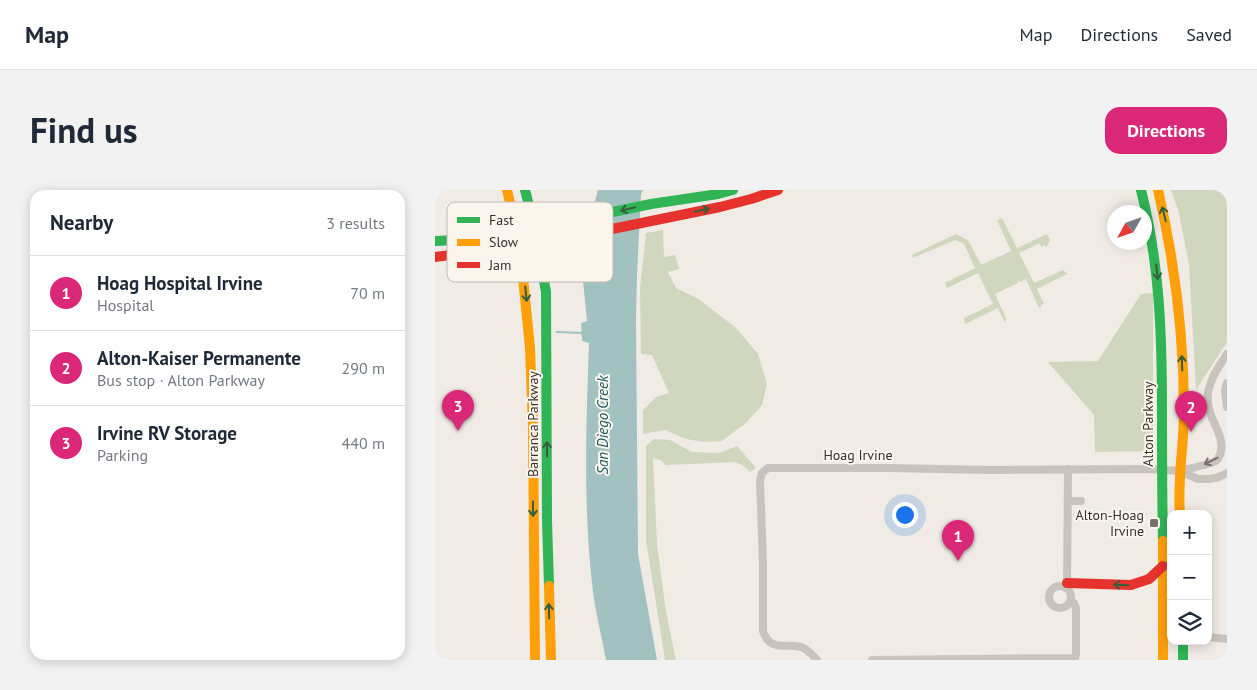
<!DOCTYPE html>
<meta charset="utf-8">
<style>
:root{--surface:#fff;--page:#f2f2f3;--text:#1f2937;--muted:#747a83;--line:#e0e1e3;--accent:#db2777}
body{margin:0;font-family:"PT Sans",sans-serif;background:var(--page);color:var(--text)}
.controls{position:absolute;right:15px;bottom:15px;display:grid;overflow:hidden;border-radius:10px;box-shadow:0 2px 12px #0003}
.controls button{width:45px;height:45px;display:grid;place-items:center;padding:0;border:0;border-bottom:1px solid var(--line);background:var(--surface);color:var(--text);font:25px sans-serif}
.compass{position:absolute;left:672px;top:15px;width:45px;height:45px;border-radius:50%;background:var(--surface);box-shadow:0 2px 12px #0003;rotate:230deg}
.you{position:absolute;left:469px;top:324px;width:18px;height:18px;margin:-12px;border:4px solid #fff;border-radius:50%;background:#1a73e8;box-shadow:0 0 0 8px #1a73e833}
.badge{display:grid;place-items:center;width:32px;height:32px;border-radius:50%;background:var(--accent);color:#fff;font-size:16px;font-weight:700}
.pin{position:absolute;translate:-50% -41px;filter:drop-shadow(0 1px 2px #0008)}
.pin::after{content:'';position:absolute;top:26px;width:18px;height:15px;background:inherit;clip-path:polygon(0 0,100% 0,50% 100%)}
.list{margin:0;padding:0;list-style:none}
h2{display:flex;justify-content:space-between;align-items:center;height:65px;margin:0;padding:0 20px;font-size:21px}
h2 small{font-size:16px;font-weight:400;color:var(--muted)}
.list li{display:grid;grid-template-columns:32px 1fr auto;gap:15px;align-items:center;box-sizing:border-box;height:75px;padding:0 20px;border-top:1px solid var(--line)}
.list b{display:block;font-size:19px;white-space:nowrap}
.list p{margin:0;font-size:16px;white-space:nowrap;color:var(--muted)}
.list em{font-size:16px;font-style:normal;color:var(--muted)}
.icon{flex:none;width:28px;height:28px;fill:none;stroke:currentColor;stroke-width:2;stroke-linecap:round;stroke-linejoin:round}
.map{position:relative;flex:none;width:792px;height:470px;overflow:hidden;border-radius:15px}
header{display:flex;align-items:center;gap:30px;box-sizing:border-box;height:70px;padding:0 25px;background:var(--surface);border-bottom:1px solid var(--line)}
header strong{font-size:24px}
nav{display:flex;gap:28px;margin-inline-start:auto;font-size:18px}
.intro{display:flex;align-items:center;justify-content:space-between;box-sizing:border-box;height:120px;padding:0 30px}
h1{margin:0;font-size:35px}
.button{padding:12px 22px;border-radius:15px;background:var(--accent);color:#fff;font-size:18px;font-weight:700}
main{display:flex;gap:30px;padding:0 30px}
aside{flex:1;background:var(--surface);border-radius:15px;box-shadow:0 2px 12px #0003}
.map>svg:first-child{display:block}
.green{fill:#d1d6bf}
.water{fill:#a1c2c1}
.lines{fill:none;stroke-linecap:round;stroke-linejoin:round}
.stream{stroke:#a1c2c1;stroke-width:2}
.street{stroke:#c9c3be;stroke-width:8}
.fast{stroke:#30b455;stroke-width:10}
.slow{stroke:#ff9f0a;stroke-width:10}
.jam{stroke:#e5322d;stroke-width:10}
.oneway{stroke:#375e3a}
.oneway2{stroke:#7b726d}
.poi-dot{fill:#7a716c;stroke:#fbf5ee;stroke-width:2}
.labels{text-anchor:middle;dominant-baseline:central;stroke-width:4;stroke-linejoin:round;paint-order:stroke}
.street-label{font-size:14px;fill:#3b302b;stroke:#fbf5ee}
.poi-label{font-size:14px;fill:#3b302b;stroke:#fbf5ee;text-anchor:end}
.water-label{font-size:15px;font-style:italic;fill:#1f5a5e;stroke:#fbf5ee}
.key{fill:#fbf5ee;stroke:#c1bab4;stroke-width:1}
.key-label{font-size:14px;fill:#3b302b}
</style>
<header>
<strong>Map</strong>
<nav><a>Map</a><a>Directions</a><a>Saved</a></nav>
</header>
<div class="intro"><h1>Find us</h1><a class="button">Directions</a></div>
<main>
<aside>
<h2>Nearby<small>3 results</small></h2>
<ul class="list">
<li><span class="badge">1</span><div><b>Hoag Hospital Irvine</b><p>Hospital</p></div><em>70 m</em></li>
<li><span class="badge">2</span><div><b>Alton-Kaiser Permanente</b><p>Bus stop · Alton Parkway</p></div><em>290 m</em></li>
<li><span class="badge">3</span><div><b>Irvine RV Storage</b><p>Parking</p></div><em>440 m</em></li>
</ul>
</aside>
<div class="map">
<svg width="792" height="470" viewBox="0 0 792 470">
<rect width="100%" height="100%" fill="#f0ebe5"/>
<path class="green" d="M736,0h56v152l-31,48 -7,-125 -10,-52z
M567,28l15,30 30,-14 3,6 -4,8 -1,-3 -4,2 -1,-4 -21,10 15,30 29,-13 4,4 -30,15 7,15 -3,1v2l-2,1 -13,-29 -6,3 -1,-1h-1v2l-23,11 11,24 -1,5 -7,-15 -33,16 -1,-6 29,-14 -15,-31 -31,15 -2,-5 30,-15 -11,-24 -9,-4 -42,18 -1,-3 44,-21 12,6 13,25 30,-14 -14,-31z
M228,40l1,27 11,-2 4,14 -11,3 8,16 21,10 38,29 23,27 9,30 -5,21 -15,17 -25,19 -18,1 -18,-3 -21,-9 -22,4v-24l13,-13 13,-4 -17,-38 -11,-1 -1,-66 6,-55z
M718,103v158l-58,1 -1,-37 -46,-53 50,-1 43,-67z
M219,249l16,1 22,12 27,1 18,-7 19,22 -6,4 -6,-6 -9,-4 -69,3 -5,-5 -8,-2 4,87 9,67 10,48h-11l-19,-120v-94z"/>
<path class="water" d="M163,0h45l-2,4 -4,81 -1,45 2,234 19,106h-51c-4,-23 -10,-45 -13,-68 -10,-82 -7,-166 -4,-249l-7,-2 -1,-18 6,-2 -6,-60 3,-16z"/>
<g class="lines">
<path class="stream" d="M122,142l25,1"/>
<path class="street" d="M792,193l-2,7 2,17
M745,281c9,-3 31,-6 37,-11 10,-13 1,-29 -5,-42 -3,-8 -5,-18 -4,-26 3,-15 11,-26 19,-38
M633,311h13
M614 407a11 11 0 1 1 22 0a11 11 0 1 1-22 0Z
M632,399l1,-120
M773,447l19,2
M382,470c-5,-5 -9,-11 -16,-13 -16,-4 -31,5 -38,-16v-67l-3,-84 2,-7 6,-5h119l105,2 157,-1 31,2 18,8h12l9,-2 8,-4
M437,470l203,-2 1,-4v-46l-2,-5 -4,-2"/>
<path class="fast" d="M90,0l9,35 12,67 1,229 2,65
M706,0c19,75 21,145 21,222 0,43 0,86 1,129
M0,51l22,-1 59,-11 30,-3 105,-22 67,-10 15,-4
M748,451v19"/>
<path class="slow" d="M72,0l9,39 6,39 8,80 3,80 2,232
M723,0c17,73 26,147 26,222 0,34 -7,68 -4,102
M728,351v119
M114,396l2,74"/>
<path class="jam" d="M0,67l128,-18 157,-32 31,-8 27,-9
M632,393l64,2 18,-6 14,-13"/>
</g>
<defs><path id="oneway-shaft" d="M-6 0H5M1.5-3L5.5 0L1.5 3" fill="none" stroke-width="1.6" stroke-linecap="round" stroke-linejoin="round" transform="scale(1.25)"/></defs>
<g class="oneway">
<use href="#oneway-shaft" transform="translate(193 19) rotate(167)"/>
<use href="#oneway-shaft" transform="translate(267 20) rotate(-11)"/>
<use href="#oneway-shaft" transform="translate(729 24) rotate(-104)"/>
<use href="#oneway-shaft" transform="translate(722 82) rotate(83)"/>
<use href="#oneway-shaft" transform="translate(91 104) rotate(84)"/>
<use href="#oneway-shaft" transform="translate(747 173) rotate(-92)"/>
<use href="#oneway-shaft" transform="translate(112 259) rotate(-90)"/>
<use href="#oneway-shaft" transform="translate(98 319) rotate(90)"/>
<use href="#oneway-shaft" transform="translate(686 395) rotate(-178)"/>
<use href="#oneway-shaft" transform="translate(114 421) rotate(-91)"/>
</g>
<use class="oneway2" href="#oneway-shaft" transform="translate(776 271) rotate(154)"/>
<rect class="poi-dot" x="714" y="328" width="10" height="10" rx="2.5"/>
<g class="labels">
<g class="street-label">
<text transform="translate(98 234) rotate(-90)">Barranca Parkway</text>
<text transform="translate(713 234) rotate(-90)">Alton Parkway</text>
<text x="423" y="265">Hoag Irvine</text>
</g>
<g class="poi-label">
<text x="709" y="325">Alton-Hoag<tspan x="709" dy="16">Irvine</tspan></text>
</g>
<g class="water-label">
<text transform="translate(167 235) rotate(-90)">San Diego Creek</text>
</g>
</g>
<rect x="12" y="12" width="166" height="80" rx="8" class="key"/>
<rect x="22" y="27" width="23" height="6" fill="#30b455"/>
<rect x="22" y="49" width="23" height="7" fill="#ff9f0a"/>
<rect x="22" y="72" width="23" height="6" fill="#e5322d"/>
<g class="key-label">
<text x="54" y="35">Fast</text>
<text x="54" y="57">Slow</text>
<text x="54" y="80">Jam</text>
</g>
</svg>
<div class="controls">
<button>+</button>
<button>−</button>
<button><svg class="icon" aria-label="layers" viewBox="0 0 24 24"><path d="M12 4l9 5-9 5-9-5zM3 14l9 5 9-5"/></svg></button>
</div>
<svg class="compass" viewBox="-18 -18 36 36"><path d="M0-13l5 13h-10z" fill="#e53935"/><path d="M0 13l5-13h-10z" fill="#747a83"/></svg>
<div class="you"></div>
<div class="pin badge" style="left:523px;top:371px">1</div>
<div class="pin badge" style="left:756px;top:242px">2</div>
<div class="pin badge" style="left:23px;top:241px">3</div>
</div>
</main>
